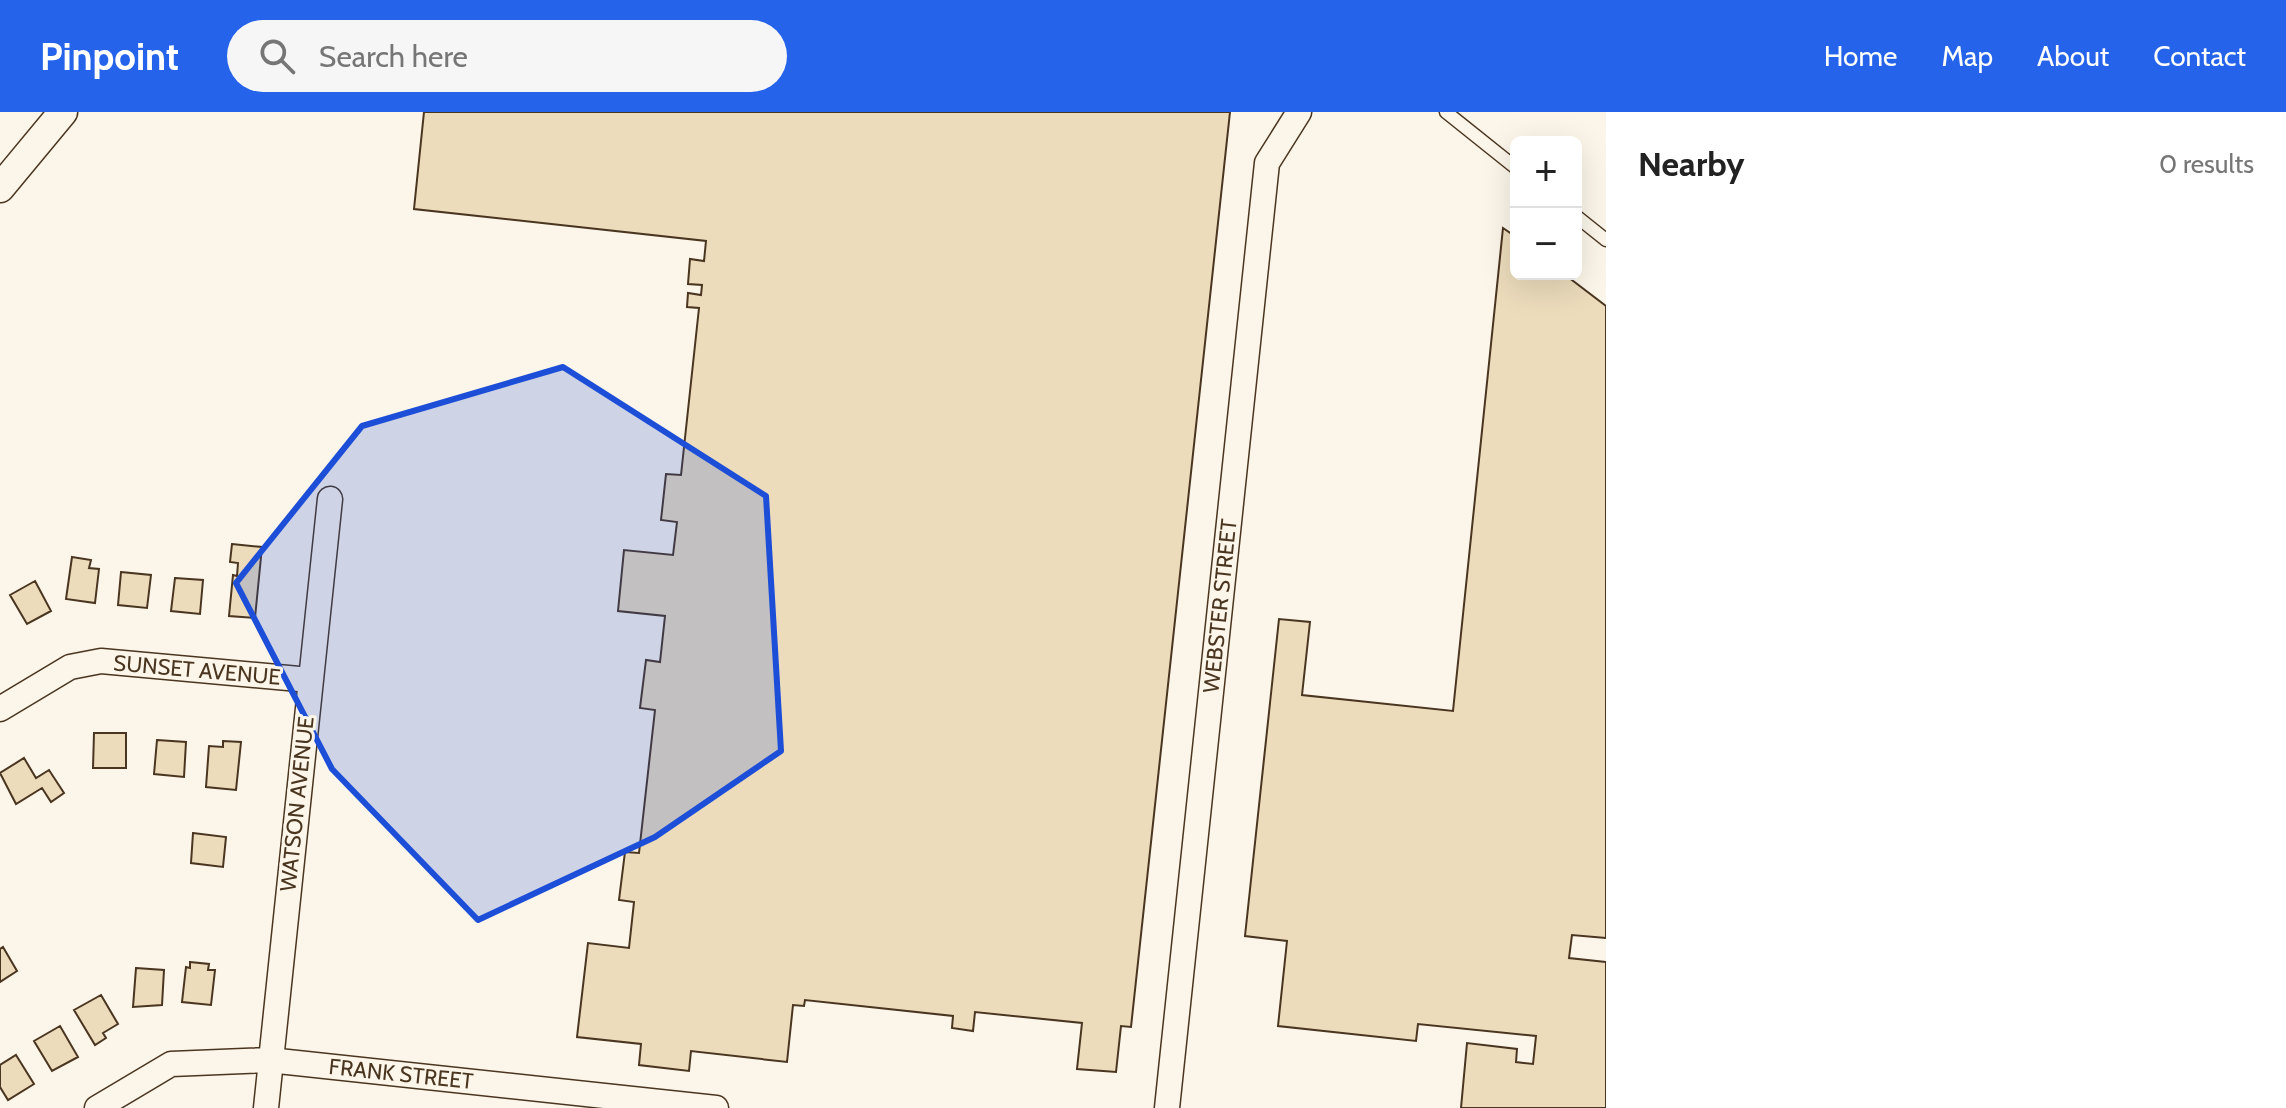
<!DOCTYPE html>
<meta charset="utf-8">
<style>
:root{--surface:#fff;--page:#f6f6f6;--text:#222;--muted:#767676;--line:#e0e0e0;--accent:#2563eb}
body{margin:0;font-family:Cabin,sans-serif;background:var(--page);color:var(--text)}
.controls{position:absolute;right:24px;top:24px;display:grid;overflow:hidden;border-radius:12px;box-shadow:0 8px 32px #0002}
.controls button{width:72px;height:72px;display:grid;place-items:center;padding:0;border:0;border-bottom:2px solid var(--line);background:var(--surface);color:var(--text);font:40px sans-serif}
.list{margin:0;padding:0;list-style:none}
h2{display:flex;justify-content:space-between;align-items:center;height:104px;margin:0;padding:0 32px;font-size:34px}
h2 small{font-size:26px;font-weight:400;color:var(--muted)}
.icon{flex:none;width:44px;height:44px;fill:none;stroke:currentColor;stroke-width:2;stroke-linecap:round;stroke-linejoin:round}
.map{position:relative;flex:none;width:1606px;height:996px;overflow:hidden}
header{display:flex;align-items:center;gap:48px;box-sizing:border-box;height:112px;padding:0 40px;background:var(--accent);color:#fff}
header strong{font-size:38px}
nav{display:flex;gap:44px;margin-inline-start:auto;font-size:28px}
.search{width:560px;height:72px;background:var(--page);display:flex;align-items:center;gap:20px;box-sizing:border-box;padding:0 28px;border-radius:44px;color:var(--muted);font-size:30px}
main{display:flex}
aside{flex:1;background:var(--surface)}
.map>svg:first-child{display:block}
.building{fill:#ecdcbc;stroke:#4a3520;stroke-width:2}
.lines{fill:none;stroke-linecap:round;stroke-linejoin:round}
.service-casing{stroke:#4a3520;stroke-width:15}
.minor-casing{stroke:#4a3520;stroke-width:27}
.tertiary-casing{stroke:#4a3520;stroke-width:31}
.service{stroke:#fbf6e9;stroke-width:12}
.minor{stroke:#fbf6e9;stroke-width:24}
.tertiary{stroke:#fbf6e9;stroke-width:28}
.marked{fill:#1d4ed8;fill-opacity:0.2;stroke:#1d4ed8;stroke-width:6;stroke-linejoin:round}
.labels{text-anchor:middle;dominant-baseline:central;stroke-width:6;stroke-linejoin:round;paint-order:stroke}
.street-label{font-size:22px;fill:#4a3520;stroke:#fbf6e9}
</style>
<header>
<strong>Pinpoint</strong>
<div class="search"><svg class="icon" aria-label="search" viewBox="0 0 24 24"><circle cx="10" cy="10" r="6"/><path d="M15 15l6 6"/></svg>Search here</div>
<nav><a>Home</a><a>Map</a><a>About</a><a>Contact</a></nav>
</header>
<main>
<div class="map">
<svg width="1606" height="996" viewBox="0 0 1606 996">
<rect width="100%" height="100%" fill="#fbf6e9"/>
<path class="building" d="M424,0h806l-99,915 -10,-1 -5,46 -39,-3 5,-46 -107,-11 -2,19 -21,-3 1,-12 -148,-16 -1,6 -11,-1 -6,57 -96,-11 -2,20 -50,-6 2,-21 -64,-7 11,-94 41,5 5,-46 -15,-2 6,-48 14,1 16,-143 -15,-2 6,-48 14,2 5,-46 -47,-5 6,-61 49,5 4,-33 -16,-2 5,-46 15,1 18,-167 -12,-1 1,-14 13,2 1,-10 -14,-1 2,-25 14,2 2,-20 -292,-32z
M1503,116l13,9v37h48l42,32v632l-34,-3 -3,23 37,4v146h-145l6,-65 50,6 -1,13 17,2 3,-28 -118,-12 -2,17 -138,-15 9,-85 -42,-5 34,-317 31,3 -8,73 151,16z
M232,432l30,3 -7,71 -26,-2 4,-41 4,1 1,-13 -8,-1z
M72,445l19,3 -2,8 10,1 -4,34 -29,-4z
M121,460l30,3 -4,33 -29,-3z
M175,466l28,2 -3,34 -29,-3z
M35,469l16,30 -24,13 -17,-29z
M94,621h32v35h-33z
M157,628l29,2 -2,35 -30,-3z
M223,629l18,1 -5,48 -30,-3 3,-41 14,1z
M24,646l12,20 13,-8 15,23 -13,9 -9,-14 -26,16 -16,-31z
M193,721l33,4 -3,30 -32,-4z
M3,835l14,24 -17,11v-33z
M190,850l19,2 -1,6h7l-4,35 -29,-3 4,-35 4,1z
M136,856l28,2 -2,35 -29,2z
M101,883l17,29 -15,9 3,5 -11,7 -21,-35z
M60,914l18,31 -26,14 -18,-30z
M16,943l18,29 -26,16 -8,-13v-22z"/>
<g class="lines">
<defs>
<path id="service" d="M1446,0l70,56
M1576,104l30,24"/>
<path id="minor" d="M0,597l70,-42 31,-6 209,19
M97,996l74,-44 98,-4 447,48
M266,996l64,-609
M1167,996l100,-945 32,-51"/>
<path id="tertiary" d="M0,76l63,-76"/>
</defs>
<use href="#service" class="service-casing"/>
<use href="#minor" class="minor-casing"/>
<use href="#tertiary" class="tertiary-casing"/>
<use href="#service" class="service"/>
<use href="#minor" class="minor"/>
<use href="#tertiary" class="tertiary"/>
</g>
<path class="marked" d="M563,255l203,129 15,255 -126,86 -177,83 -146,-151 -96,-186 126,-157z"/>
<g class="labels">
<g class="street-label">
<text transform="translate(1220 494) rotate(-84)">WEBSTER STREET</text>
<text transform="translate(197 558) rotate(5)">SUNSET AVENUE</text>
<text transform="translate(297 692) rotate(-84)">WATSON AVENUE</text>
<text transform="translate(401 962) rotate(6)">FRANK STREET</text>
</g>
</g>
</svg>
<div class="controls">
<button>+</button>
<button>−</button>
</div>
</div>
<aside>
<h2>Nearby<small>0 results</small></h2>
<ul class="list">
</ul>
</aside>
</main>
